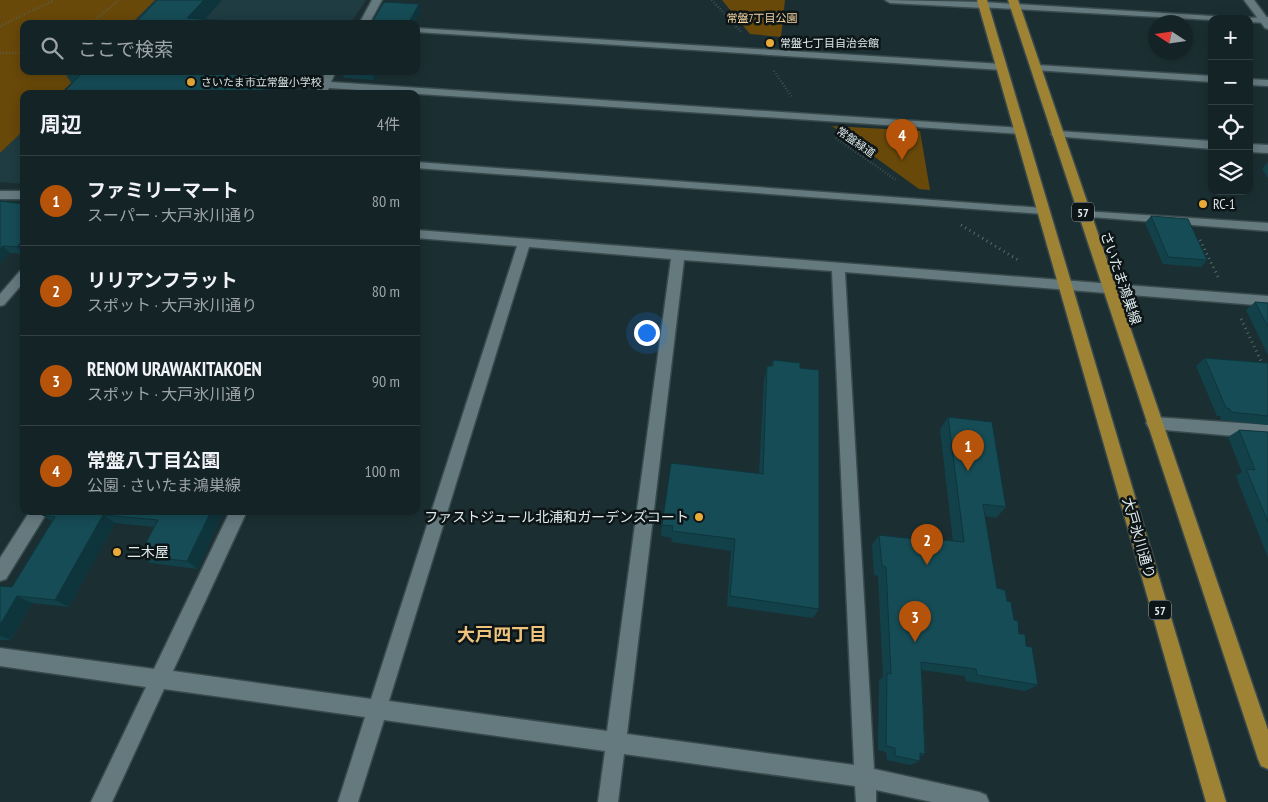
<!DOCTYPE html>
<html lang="ja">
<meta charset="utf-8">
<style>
:root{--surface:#142326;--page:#212f32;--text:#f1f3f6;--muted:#9da4a7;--line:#334043;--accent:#b45309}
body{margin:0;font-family:"PT Sans Narrow","Noto Sans JP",sans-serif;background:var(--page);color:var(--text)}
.controls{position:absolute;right:15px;top:15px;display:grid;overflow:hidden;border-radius:10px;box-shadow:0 2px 12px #0003}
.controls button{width:45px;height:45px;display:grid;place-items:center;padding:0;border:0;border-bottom:1px solid var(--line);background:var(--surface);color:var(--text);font:25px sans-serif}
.compass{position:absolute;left:1148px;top:15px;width:45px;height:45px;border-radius:50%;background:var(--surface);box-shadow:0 2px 12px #0003;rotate:282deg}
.you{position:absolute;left:646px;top:332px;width:18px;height:18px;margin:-12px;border:4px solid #fff;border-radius:50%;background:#1a73e8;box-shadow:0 0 0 8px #1a73e833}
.badge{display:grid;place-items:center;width:32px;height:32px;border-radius:50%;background:var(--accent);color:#fff;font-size:16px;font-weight:700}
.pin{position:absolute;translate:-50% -41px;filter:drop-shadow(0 1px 2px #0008)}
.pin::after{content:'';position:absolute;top:26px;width:18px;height:15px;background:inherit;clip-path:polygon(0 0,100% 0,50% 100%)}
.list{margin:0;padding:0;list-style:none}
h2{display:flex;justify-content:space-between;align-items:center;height:65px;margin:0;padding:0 20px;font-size:21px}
h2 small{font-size:16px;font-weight:400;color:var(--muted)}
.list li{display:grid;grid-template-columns:32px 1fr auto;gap:15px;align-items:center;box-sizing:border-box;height:90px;padding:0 20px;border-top:1px solid var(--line)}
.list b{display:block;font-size:19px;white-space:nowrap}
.list p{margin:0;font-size:16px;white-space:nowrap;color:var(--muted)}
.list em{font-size:16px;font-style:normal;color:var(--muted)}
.icon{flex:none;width:28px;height:28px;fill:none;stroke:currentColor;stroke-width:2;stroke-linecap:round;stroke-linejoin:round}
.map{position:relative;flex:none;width:1268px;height:802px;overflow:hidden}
.search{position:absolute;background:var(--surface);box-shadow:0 2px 12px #0003;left:20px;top:20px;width:400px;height:55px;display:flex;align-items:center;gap:12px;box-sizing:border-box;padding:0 18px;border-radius:10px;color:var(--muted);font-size:19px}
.panel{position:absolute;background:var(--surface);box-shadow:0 2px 12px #0003;left:20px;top:90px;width:400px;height:425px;border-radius:10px}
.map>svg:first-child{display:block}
.built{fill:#1f3c42}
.green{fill:#69490a}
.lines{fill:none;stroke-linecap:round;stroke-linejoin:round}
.lane-casing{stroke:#394a4d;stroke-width:3}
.street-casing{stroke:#394a4d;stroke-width:3}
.secondary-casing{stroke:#394a4d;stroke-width:3}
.primary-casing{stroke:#394a4d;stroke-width:3}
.path-far1{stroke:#596b6e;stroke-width:2.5;stroke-dasharray:0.5 2.5;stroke-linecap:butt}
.path{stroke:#596b6e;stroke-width:3;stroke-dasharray:1 4;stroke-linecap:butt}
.lane{fill:#657a7f;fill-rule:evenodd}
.street{fill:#657a7f;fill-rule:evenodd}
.secondary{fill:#657a7f;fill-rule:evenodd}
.primary{fill:#9e8335;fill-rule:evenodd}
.wall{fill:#13414a}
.shaded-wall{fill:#0f353c}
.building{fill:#164c56;stroke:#0f353c}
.poi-dot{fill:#e9ab38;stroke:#0d1517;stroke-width:2}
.labels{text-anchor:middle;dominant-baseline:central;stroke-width:5;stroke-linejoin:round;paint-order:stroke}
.far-park-label{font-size:11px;fill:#f7d6a3;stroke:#0d1517}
.far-poi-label{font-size:11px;fill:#dfebed;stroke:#0d1517;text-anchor:start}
.far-street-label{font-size:11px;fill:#dfebed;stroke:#0d1517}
.shield{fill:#0d1517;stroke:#a0abad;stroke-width:1}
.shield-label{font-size:12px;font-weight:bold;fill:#dfebed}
.poi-label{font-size:14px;fill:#dfebed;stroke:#0d1517;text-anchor:start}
.street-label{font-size:14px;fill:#dfebed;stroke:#0d1517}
.near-neighbourhood-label{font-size:18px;font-weight:bold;fill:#eec37e;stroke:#0d1517}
</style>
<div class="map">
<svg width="1268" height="802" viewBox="0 0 1268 802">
<rect width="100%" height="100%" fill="#1b2f33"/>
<path class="built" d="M155,0h211l-16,24h-219z
M24,130v54l-24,-2v-29z"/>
<path class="green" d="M0,0h155l-24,24h-107v47h59l-23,23h-36v36l-24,23z
M722,0h63l-4,37 -31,-3z
M832,126l88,5 10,59 -11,-1z"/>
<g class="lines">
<defs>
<path id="lane" d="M416,28l586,36 4,3 -4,3 -586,-38z
M1037,65l175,11v6l-178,-12 -1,-2z
M1249,79l19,1v6l-19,-1z
M416,162l627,46 5,3 -5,3 -627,-46z
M1083,211l185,12v8l-189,-15 -1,-2z
M24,270v12l-20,23 -4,1v-12l20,-23z"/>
<path id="street" d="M372,0h10l-13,24h-10z
M885,0l98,2 5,3 -5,3 -93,-5z
M1244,0h10l14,19v10l-3,-1z
M326,71h10l-5,11 689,46 6,3 -6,3 -691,-46 -3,6h-10z
M1057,131l155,10v8l-159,-13 -2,-2z
M1249,144l19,1v8l-19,-1z
M0,191h24v8h-24z
M416,230l852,66v10l-423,-34 29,497 105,23 7,3 3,7h-57l-56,-12v12h-20l-1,-16 -231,-32 -6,48h-20l7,-51 -221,-31 -26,82h-20l27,-85 -201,-28 -52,113h-21l55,-115 -146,-21v-18l154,21 76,-158h17l-74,160 198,28 146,-453 -101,-8zM529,247l142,12 -64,472 -218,-30zM684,260l148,11 22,494 -227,-31z
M1154,417l114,8v14l-114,-10 -5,-1 -3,-5 3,-5z
M30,511h18l-42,68 -6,2v-23z"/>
<path id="secondary" d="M983,2l262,16 23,-1v6l-19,-1v-3l-37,1 -232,-13 -2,-2z"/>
<path id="primary" d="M977,0h10l239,802h-20z
M1008,0h10l250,730v39l-7,-3 -3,-7z"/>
</defs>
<use href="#lane" class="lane-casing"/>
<use href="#street" class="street-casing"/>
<use href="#secondary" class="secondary-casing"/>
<use href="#primary" class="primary-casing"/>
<path class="path-far1" d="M712,0l29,32
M90,24l29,-24
M0,26l54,-26
M0,53h24
M774,71l18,26
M836,138l60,42"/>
<path class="path" d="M961,225l57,35
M1200,240l18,37
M1241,319l22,46"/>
<use href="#lane" class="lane"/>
<use href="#street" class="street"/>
<use href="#secondary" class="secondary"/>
<use href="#primary" class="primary"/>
</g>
<path class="wall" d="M65,71l211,23h-214l10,-10 -8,-12z
M341,71h38l-5,9 -30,-2z
M1268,162v16l-6,-9z
M0,201l24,3v50l-14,-1 -10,11z
M1151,216l56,44 -6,7 -38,-3 -18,-41z
M1255,302l13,1v52l-22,-45z
M1205,358l63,5v62l-47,-5 -1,-4h-3l-21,-50z
M773,360l27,8 19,241 -6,9 -86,-12 4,-55 -60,-9 1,-4 -11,-2 1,-11 97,-51 5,-94 3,-14h4z
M948,417l58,90 -10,11 -11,-2 12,72 10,13 12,33 7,12 12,39 -13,6 -59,-10 -1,-5 -43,-6 3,84 -5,2v5l-10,4 -23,-5 -1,-8 -8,-2 1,-70 4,-3 -5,-101 -4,-1 -2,-30 7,-10 61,7 2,-2 11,1 -13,-112z
M1239,430l29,2v126l-32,-82 6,-4 -14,-35z
M224,511l-26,58 -48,-6 -11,-7 15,-29 -39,-4 -46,84 -37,-4 -21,37h-11v-54l12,1 40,-66 -10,-6z"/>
<path class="shaded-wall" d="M204,0h18l-21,24 -14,-6z
M419,4l2,7 -7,13h-6z
M277,71h16l-17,23h-16z
M372,71h7l-5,9 -3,-8z
M24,239v14l-7,-6z
M3,246l7,7 -10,11v-15z
M211,511h13l-26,58 -11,-8z
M103,515l12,8 -46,84 -14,-7z
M17,596l15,7 -21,37 -11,-4v-11z"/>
<path class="building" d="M157,0h47l-17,18 80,6h-153l2,-2 19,1z
M384,2l35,2 -11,20h-37z
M65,71h212l-17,23h-113l-26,-2 -2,2h-57l19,-20 -17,-2z
M350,71h22l-1,1z
M0,201l24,3v35l-7,8 -14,-1 -3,3z
M1151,216l37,3 19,41 -39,-3z
M1255,302l13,1v24z
M1205,358l63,5v53l-37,-4 -1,-3 -4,-1z
M773,360l27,3v5l19,2v239l-89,-13 5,-57 -63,-8 1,-5 -11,-1 9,-62 92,11 4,-108h6z
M948,417l44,5 14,85 -23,-3 14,84 8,2 2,11 4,1 3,18 4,1 1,13h6l1,12 6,1 6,38 -61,-10 -1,-6 -55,-7 4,92 -5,-1v8l-25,-5v-8l-9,-2 1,-73 4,1 -5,-107 -4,-1 -3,-31 63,7v-2l22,2z
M1239,430l29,2v90l-22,-53 9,1z
M45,511h166l-24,50 -48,-5 19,-36 -55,-5 -48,85 -38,-4 -17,29v-39l12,1 43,-70 -13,-2z"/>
<g class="poi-dot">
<circle cx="770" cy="43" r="5"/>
<circle cx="191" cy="82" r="5"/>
<circle cx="1203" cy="204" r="5"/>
<circle cx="699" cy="517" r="5"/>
<circle cx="117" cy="552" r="5"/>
</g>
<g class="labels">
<g class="far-park-label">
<text x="762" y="18">常盤7丁目公園</text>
</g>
<g class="far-poi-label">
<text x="780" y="43">常盤七丁目自治会館</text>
<text x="201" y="82">さいたま市立常盤小学校</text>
</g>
<g class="far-street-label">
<text transform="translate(856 142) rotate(35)">常盤緑道</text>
</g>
<g class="shield">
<rect x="1072" y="202.5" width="22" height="19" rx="4"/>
<rect x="1149" y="600.5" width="22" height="19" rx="4"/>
</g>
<g class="shield-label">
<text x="1083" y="212">57</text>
<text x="1160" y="610">57</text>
</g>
<g class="poi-label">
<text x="1213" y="204">RC-1</text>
<text x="689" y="517" text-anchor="end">ファストジュール北浦和ガーデンズコート</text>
<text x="127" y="552">二木屋</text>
</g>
<g class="street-label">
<text transform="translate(1121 278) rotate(71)">さいたま鴻巣線</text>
<text transform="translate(1139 538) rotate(74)">大戸氷川通り</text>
</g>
<g class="near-neighbourhood-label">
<text x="502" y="634">大戸四丁目</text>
</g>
</g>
</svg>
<div class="controls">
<button>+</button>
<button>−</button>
<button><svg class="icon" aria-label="locate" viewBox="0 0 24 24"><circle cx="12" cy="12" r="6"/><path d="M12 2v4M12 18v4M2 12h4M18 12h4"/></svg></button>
<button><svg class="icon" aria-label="layers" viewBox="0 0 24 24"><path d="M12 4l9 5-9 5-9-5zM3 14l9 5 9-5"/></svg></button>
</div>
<svg class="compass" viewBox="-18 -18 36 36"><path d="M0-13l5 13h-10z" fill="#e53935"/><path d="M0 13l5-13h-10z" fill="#9da4a7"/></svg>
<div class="you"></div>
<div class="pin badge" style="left:968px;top:471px">1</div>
<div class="pin badge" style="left:927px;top:565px">2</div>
<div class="pin badge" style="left:915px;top:642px">3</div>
<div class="pin badge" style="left:902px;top:160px">4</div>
<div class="search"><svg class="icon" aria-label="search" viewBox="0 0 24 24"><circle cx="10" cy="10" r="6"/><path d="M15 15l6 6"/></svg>ここで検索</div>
<section class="panel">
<h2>周辺<small>4件</small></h2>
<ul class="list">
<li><span class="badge">1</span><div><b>ファミリーマート</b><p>スーパー · 大戸氷川通り</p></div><em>80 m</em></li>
<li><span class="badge">2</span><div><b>リリアンフラット</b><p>スポット · 大戸氷川通り</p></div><em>80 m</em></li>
<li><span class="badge">3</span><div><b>RENOM URAWAKITAKOEN</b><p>スポット · 大戸氷川通り</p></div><em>90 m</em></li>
<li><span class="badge">4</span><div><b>常盤八丁目公園</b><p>公園 · さいたま鴻巣線</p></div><em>100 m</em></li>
</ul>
</section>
</div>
